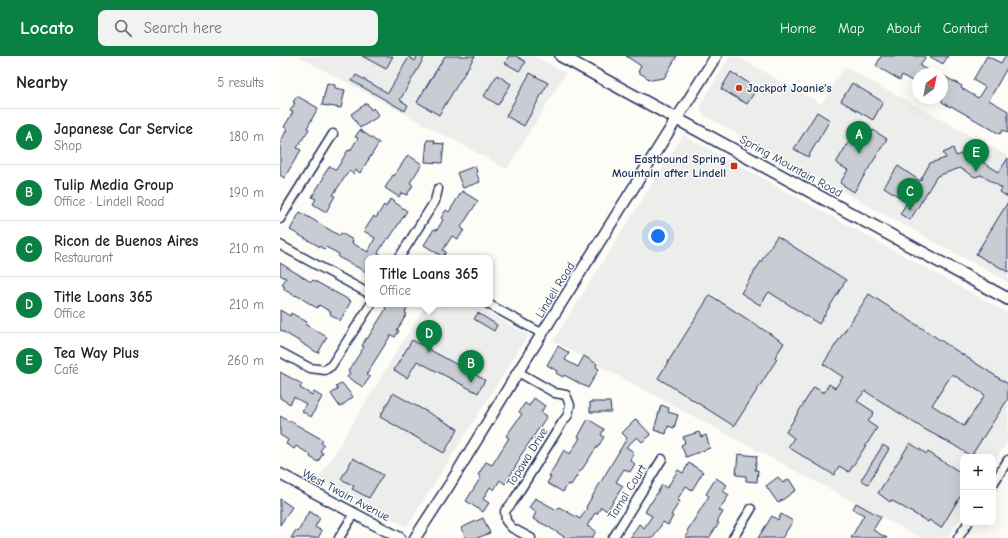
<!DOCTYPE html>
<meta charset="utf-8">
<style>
:root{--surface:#fff;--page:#f2f2f2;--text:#202124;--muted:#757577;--line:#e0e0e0;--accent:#0b8043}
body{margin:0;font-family:"Comic Neue",sans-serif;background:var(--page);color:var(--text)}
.controls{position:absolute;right:12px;bottom:12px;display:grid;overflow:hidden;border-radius:8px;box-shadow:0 4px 16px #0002}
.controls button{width:36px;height:36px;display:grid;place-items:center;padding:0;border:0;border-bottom:1px solid var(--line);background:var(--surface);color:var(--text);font:20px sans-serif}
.compass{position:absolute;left:632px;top:12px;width:36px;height:36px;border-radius:50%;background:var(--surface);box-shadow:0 4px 16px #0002;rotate:32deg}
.you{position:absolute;left:378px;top:180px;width:14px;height:14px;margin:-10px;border:3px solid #fff;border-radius:50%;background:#1a73e8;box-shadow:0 0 0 6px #1a73e833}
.badge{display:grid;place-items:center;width:26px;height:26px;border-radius:50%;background:var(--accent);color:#fff;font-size:13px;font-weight:700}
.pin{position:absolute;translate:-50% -33px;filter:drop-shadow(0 1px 2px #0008)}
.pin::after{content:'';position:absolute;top:21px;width:14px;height:12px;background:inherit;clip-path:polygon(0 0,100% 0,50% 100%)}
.popup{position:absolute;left:85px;top:199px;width:128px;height:52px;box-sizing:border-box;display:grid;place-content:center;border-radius:8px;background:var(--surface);filter:drop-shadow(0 1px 3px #0005);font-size:13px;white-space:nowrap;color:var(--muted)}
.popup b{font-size:15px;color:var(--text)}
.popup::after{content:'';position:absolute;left:50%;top:100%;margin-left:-8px;border:8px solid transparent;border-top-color:var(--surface)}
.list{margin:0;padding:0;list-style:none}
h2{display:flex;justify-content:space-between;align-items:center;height:52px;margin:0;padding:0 16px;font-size:17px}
h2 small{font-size:13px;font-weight:400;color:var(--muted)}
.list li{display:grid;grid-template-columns:26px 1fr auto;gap:12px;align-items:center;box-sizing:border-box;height:56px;padding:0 16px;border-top:1px solid var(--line)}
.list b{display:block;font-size:15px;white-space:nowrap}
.list p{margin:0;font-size:13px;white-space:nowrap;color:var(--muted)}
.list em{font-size:13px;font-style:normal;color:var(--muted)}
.icon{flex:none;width:22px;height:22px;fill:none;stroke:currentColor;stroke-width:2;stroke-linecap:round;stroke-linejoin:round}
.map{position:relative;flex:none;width:728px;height:482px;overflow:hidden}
header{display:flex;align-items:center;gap:24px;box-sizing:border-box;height:56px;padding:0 20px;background:var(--accent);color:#fff}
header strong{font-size:19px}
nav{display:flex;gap:22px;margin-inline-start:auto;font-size:14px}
.search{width:280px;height:36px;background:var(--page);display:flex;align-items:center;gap:10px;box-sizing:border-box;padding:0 14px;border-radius:8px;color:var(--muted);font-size:15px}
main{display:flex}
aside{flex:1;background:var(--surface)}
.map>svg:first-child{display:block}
.built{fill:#edeeec}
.building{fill:#c9ccd3;stroke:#1b2f5e;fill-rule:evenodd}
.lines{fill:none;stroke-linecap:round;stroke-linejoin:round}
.minor-casing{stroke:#1b2f5e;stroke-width:11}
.tertiary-casing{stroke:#1b2f5e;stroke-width:13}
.secondary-casing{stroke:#1b2f5e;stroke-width:14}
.minor{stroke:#fdfcf7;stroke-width:8}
.tertiary{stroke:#fdfcf7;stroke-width:10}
.secondary{stroke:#fdfcf7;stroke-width:11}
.poi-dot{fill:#c8321e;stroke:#fdfcf7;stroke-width:1.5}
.labels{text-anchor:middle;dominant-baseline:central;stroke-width:3;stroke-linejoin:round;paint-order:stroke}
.poi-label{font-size:12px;font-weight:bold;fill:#1b2f5e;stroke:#fdfcf7;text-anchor:start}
.street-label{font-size:12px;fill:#1b2f5e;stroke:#fdfcf7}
</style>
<header>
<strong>Locato</strong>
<div class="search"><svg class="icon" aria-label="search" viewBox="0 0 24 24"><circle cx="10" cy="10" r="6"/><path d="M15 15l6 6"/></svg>Search here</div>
<nav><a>Home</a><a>Map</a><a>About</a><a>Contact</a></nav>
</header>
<main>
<aside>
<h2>Nearby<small>5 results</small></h2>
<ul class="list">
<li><span class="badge">A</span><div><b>Japanese Car Service</b><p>Shop</p></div><em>180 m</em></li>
<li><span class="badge">B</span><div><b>Tulip Media Group</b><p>Office · Lindell Road</p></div><em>190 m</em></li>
<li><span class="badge">C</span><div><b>Ricon de Buenos Aires</b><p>Restaurant</p></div><em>210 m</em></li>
<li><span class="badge">D</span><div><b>Title Loans 365</b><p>Office</p></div><em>210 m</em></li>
<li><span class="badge">E</span><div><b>Tea Way Plus</b><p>Café</p></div><em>260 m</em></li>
</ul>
</aside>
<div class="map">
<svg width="728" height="482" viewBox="0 0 728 482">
<rect width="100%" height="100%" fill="#fdfcf7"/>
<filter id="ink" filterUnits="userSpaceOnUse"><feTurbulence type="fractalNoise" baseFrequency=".025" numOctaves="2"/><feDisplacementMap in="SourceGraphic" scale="8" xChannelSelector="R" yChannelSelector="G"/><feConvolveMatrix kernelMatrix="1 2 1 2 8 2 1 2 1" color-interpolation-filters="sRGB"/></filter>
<g filter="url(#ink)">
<path class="built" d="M18,0h236l32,17 -59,96z
M450,0h6l85,48 24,-37 163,89v126l-302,-165 -5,-5v-8z
M403,79l325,178v127l-15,25v-8h-30v57l-16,24h-26l-368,-197z
M146,248h47l55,31 -121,192 -89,-47z"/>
<path class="building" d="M82,0h31l-7,13z
M137,0h3l4,2 -24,42 8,5 -3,6 -53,-30 4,-6 32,18 21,-36 6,4z
M165,0h30l-36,59 -22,-13z
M229,0h7l10,6 -7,9 -14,-8z
M346,0h51l-13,22 -13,2 -13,-8 3,-6z
M601,0h45l-6,10 14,8h-16v11l-16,-10 -2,5 -24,-14z
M649,0h19l-5,8z
M707,0l14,7 4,-7h3v10l-19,34 19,11v22l-5,-3 -3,4 -49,-28 -1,1 -8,-5v-27l20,11 -1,2 17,10 7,-11 -12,-7z
M451,16l26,16 -10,16 -26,-15z
M250,17l18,10 -24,43 -18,-10z
M217,19l14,9 -13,21 -14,-9z
M47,27l8,2v3l10,2 -4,18 -19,-3z
M572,27l31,19 -10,18 -32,-19z
M17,40l21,12 -11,20 2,1 -12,19 4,2 -17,28 -4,-3v-32l7,-14 -3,-2 9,-15 -3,-1 5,-8 -2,-1z
M87,47l4,7 2,-2 6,8 -19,12 -9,-14z
M537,56l13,8 -22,37 -14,-8z
M80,74l19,13 -19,30 -4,-3 -2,4 -5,-3 -16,24 2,1 -9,16 -13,-8 3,-5 -4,-2 12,-20 -1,-1 7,-10 6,4 12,-20 2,1 8,-13 -3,-1z
M593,74l14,9 -33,53 -14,-9 8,-13 -12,-7 15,-25 12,8z
M147,84h8l-1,3 10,1 -2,19 -17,-1z
M673,92l3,8 10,-4 33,20 9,-14v39l-8,-5 2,-4 -21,-13 -6,2 -15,-9 -23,8 -27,44 -10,-6 7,-12 -23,-15 14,-21 22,15 10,-18 16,-5 -3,-5 7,-3z
M128,99l14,9 -12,19 3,2 -6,10 -6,-2 -2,4 -14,-9 8,-13 1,1z
M195,110l2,6h-1l4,10 -17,6 -6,-15z
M182,135l16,10 -17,26 3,3 -6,9 -6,-3 -9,14 3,2 -3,5 -19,-12 10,-16 3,1 6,-10 -2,-2 5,-8 3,2z
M110,143l17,12 -18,28 -2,-1 -9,15 9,5h-19v15l-30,-16 1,-3 -13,-7 -2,2 -34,-19 10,-18 40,24 1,-3 12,7 -1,3 16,9 7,-14 -11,-7 10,-15 2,2 8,-13 2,2z
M728,146v70l-19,-11v1l-13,-8z
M497,180l69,44 -27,44 -50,-32 -9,13 -19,-12z
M0,207l31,19 2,-2 38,21 -11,20 -10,-7 1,-2 -12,-7 -2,3 -21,-13 -1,1 -12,-7 2,-2 -3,-2 4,-7 -6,-3z
M589,238l139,90v15l-37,57 -19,-12 -28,-15 -59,-38 -8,10 17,11 -6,10 9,6 -28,44 -10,-6 -5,9 -46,-28 6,-9 -8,-6 28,-45 10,6 5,-9 6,4 8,-11 -20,-13zM672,318l33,21 -21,31 -32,-21z
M430,239l74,48 -9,14 2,2 -43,67 -76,-48z
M107,248h14l6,4 -2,5 2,1 -10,16 2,1 -4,6 -4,-2 -22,35 -2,5 3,2 -7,10 -16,-10 3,-4 -2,-2 16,-24 -2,-1 4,-8 1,1 19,-30 -1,-1z
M0,254l10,6 1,-3 16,9 -1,3 21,12 -9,16 -14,-8v-1l-24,-14z
M198,257l19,12 -3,6 -20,-12z
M132,284l73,40 -7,13 -61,-32 -10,17 -13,-8z
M278,290l11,7 -4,7 13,7 6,-11 13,8 -1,3 3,2 -11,19 -24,-13 -1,2 -7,-4 1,-2 -10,-6z
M0,316l22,12 -2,4 12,7 2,-3 8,5 -11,20 -9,-6 4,-7 -12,-7 -4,7 -10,-6z
M62,327l11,14 -13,10 -9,-13 7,-5 -2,-2z
M113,337l65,36 -14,24 -64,-36z
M254,342l11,8 -4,6 6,4 -28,42 1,1 -15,25 -5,-4 -6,10 -4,-3 -7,12 6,4 -6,9 -17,-11 15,-24 -3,-2 8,-13 6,3 17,-27 -3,-2 16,-22 -3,-2 6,-9 4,3z
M310,346h20l1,10h-21z
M381,349l8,3 -1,4 10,3 -4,13 -6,-2 -2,8 -12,-4z
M0,360l10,6v-1l33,19 -2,3 3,2 -4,6 3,2 -5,9 -8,-5 1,-2 -15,-9 -2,3 -8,-5 2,-4 -8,-5z
M308,363l16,10 -3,6 3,2 -7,11h-1l-15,23h-1l-9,14 -3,-1 -5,8 -16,-9 4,-6 -2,-1 15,-26 6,4 10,-16 -2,-1z
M356,363l15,16 -9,7 -5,-5 -11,10 8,5 -4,8 5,4 -5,8 -6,-3 -8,13 7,4 -16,25 -6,-4 -4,7 -2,-1 -8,13 9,5 -4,7h-26l-19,-12 -14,-7 3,-7 -7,-4 6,-10 22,12 2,-3 21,12 7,-11 -1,-1 41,-69 -5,-5z
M419,376l2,5 5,-2 4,13 -24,9 -5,-12 4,-2 -2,-6z
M630,387l17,11 1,-2 35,22v18l-22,36 -12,-8 -1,2 -37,-22 -1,2 -12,-9z
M603,389l6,4 -21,35 -7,-4z
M458,398l19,2 -2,14h3l-1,12 -11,-1v-5l-10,-1z
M73,402l30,17 -14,23 -17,-9 2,-3 -13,-7z
M409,407l14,9 -11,18 -6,-4 -9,14 3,1 -9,14 2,1 -5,9 -5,-3 -10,16h-23l9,-14 5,4 8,-12 -7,-4 5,-9h1l11,-18 5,3 11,-18 5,3z
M498,421l5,6 6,-4 7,11 -18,13 -12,-17z
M436,422l11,7 -4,6 6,4 -10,15 4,2 -6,10 2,1 -10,15h-24l4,-5 -2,-2 22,-35 -3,-2z
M0,443l12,8 -12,18z
M576,447l25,14 -8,13 14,8h-36l13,-23 -11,-6z
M29,455l11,7 -5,9 7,4 -4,7h-27l5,-8 2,2z
M501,458l12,7 -11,17h-24l14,-22 6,4z
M203,462l7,15 -13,5h-11l-5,-10z"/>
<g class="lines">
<defs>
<path id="minor" d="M0,163l53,-85
M0,189l88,48
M119,202l36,-57 3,-12
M208,248l55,30
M0,296l30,16 15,2 6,-4 40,-62
M238,316l37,21 11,2 4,10 -2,10 -6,8 -50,80 -7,8 1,10 6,7 19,10
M713,428l15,-24
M59,482l15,-24
M333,482l49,-79
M453,482l18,-29
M678,482l10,-15"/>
<path id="tertiary" d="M0,418l120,64
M135,482l35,-54 68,-112 198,-316"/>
<path id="secondary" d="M281,0l447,243"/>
</defs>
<use href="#minor" class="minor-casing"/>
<use href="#tertiary" class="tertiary-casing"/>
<use href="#secondary" class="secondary-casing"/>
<use href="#minor" class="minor"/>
<use href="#tertiary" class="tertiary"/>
<use href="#secondary" class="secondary"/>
</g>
</g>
<g class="poi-dot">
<circle cx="459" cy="32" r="4"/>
<rect x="450" y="106" width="8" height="8" rx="2"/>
</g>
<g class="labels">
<g class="poi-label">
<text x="467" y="32">Jackpot Joanie's</text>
<text x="446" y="103" text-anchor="end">Eastbound Spring<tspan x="446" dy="14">Mountain after Lindell</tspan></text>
</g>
<g class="street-label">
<text transform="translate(511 110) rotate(29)">Spring Mountain Road</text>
<text transform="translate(275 234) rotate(-58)">Lindell Road</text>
<text transform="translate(247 401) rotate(-58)">Topawa Drive</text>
<text transform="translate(347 436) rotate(-58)">Tamal Court</text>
<text transform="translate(66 439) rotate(28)">West Twain Avenue</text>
</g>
</g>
</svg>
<div class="controls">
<button>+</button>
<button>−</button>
</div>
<svg class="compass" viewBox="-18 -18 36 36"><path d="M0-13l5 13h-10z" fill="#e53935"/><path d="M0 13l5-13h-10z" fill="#757577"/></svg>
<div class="you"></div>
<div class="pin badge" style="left:579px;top:98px">A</div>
<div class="pin badge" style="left:191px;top:327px">B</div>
<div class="pin badge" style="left:630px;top:155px">C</div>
<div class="pin badge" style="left:149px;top:297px">D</div>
<div class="popup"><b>Title Loans 365</b>Office</div>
<div class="pin badge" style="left:696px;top:116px">E</div>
</div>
</main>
